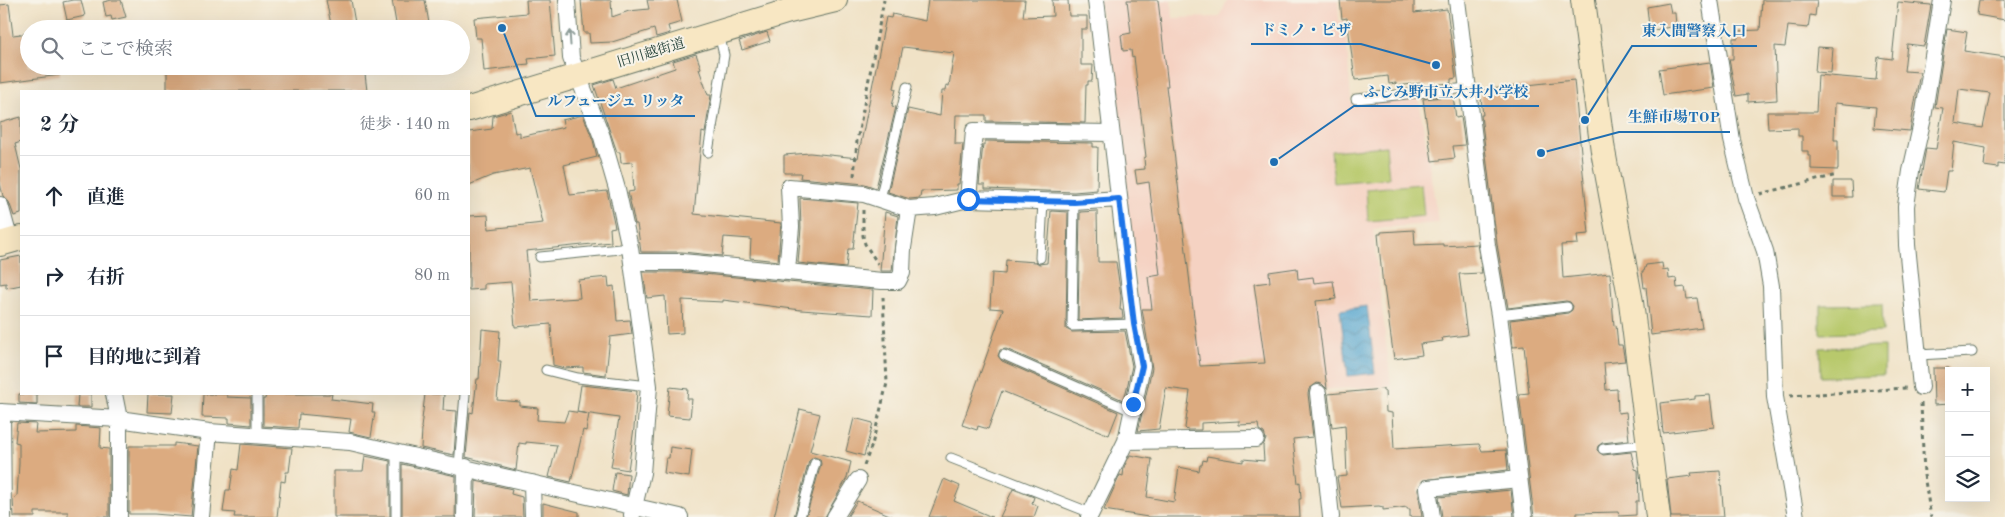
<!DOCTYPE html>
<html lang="ja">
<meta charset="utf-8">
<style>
:root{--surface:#fff;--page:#f2f2f3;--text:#1f2937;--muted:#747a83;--line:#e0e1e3}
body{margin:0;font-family:"Old Standard TT","Noto Serif JP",serif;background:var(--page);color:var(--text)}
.controls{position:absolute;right:15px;bottom:15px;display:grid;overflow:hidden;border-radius:0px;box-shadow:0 5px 20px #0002}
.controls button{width:45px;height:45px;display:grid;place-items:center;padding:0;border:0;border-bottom:1px solid var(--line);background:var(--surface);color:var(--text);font:25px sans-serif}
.stop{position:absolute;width:15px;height:15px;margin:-11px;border:4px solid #1a73e8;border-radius:50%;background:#fff}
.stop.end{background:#1a73e8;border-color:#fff;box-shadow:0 1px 5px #0008}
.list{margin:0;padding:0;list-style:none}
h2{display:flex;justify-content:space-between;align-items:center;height:65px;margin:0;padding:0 20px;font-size:21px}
h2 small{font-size:16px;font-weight:400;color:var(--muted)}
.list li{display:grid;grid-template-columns:32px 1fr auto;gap:15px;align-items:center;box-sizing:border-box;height:80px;padding:0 20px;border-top:1px solid var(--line)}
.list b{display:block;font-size:19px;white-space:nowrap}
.list em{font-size:16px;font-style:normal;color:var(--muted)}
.icon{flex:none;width:28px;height:28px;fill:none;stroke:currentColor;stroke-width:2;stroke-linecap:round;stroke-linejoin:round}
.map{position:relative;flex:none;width:2005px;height:517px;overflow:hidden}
.search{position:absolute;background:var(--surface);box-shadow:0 5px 20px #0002;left:20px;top:20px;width:450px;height:55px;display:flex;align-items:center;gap:12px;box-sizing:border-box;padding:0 18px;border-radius:28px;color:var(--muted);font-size:19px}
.panel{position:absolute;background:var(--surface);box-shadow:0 5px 20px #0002;left:20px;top:90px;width:450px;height:305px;border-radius:0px}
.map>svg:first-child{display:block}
.built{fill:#f5d2c2}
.green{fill:#b8c96c;stroke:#6c8350}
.water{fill:url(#water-waves);stroke:#3a7182}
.building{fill:#dcab80;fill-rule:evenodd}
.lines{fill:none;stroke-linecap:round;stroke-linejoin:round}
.lane-casing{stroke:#687767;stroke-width:11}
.street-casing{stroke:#687767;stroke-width:18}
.secondary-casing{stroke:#687767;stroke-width:26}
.path{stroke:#687767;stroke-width:3;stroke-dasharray:4 4;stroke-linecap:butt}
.lane{stroke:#fff;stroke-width:9}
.street{stroke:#fff;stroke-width:16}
.secondary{stroke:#f8e7c3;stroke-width:24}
.oneway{stroke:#8f9e9a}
.route{stroke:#1a73e8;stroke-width:6}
.labels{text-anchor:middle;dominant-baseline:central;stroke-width:4;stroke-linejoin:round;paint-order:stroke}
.street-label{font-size:14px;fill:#1f3d34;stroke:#f7f3e8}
.leader{fill:none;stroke:#1f6fb2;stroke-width:2}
.callout-dot{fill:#1f6fb2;stroke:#f7f3e8;stroke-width:2}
.callout-label{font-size:15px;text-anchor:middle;font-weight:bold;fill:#1f6fb2;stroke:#f7f3e8;stroke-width:4;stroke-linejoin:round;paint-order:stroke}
</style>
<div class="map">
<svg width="2005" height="517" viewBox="0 0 2005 517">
<defs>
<pattern id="water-waves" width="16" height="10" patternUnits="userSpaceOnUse" patternTransform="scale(1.25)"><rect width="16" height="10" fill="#55a5cf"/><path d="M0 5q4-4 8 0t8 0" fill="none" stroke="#4688a9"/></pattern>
</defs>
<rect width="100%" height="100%" fill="#f7f3e8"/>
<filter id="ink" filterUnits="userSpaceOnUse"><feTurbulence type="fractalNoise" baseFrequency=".02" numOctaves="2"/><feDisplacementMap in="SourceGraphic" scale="10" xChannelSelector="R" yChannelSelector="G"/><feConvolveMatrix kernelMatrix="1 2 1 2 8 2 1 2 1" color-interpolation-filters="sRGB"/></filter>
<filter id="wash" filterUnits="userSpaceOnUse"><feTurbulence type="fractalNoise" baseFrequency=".0096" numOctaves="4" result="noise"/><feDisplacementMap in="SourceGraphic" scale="20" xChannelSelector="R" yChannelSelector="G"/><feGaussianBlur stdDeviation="1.12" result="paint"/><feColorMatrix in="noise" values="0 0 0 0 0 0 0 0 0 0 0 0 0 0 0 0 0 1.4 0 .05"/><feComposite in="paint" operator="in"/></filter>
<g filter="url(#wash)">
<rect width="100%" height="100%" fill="#f0e2c6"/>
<path class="built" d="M1099,0h72l2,18 47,-1 7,-17h111l1,21h6l6,81 68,-4 19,125 -65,6 18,157 -136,7 -3,-31 -105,7z"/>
<path class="green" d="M1386,146l3,32 -55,5 -3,-32z
M1421,184l3,32 -56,5 -2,-32z
M1882,304l1,28 -63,2v-29z
M1884,346v29l-63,2 -1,-29z"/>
<path class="water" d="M1367,306l8,67 -27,3 -8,-66z"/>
<g id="blocks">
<path class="building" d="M73,0h8l4,16 -18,4 -4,-18z
M112,0h9l5,17 -14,3 -1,-4 -5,1 -3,-15z
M326,0h25l5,29h-24z
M392,0h33l5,29h-33z
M526,0h24l5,56 -27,3 1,5 -11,1v2l-34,4 -3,-33h-5l-2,-20 53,-5z
M581,0h30l1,17 17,-6 20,-2 -2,-9h30l5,22 -14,4 2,7 -14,4 -2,-8 -42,13 -22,1 -1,-10h-5z
M928,0h97l-2,17 30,-1 -1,-16h16l1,16h18v13h-6v36h12l-1,16h-4v4h-2l-1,38 -99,-2v-6h-30l-1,29h8l-4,40h-2v6l-36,1 -1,7 -10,1 -22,-7 20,-83 32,7 2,-25h3l1,-6 3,1 5,-33 -51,-6 -9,41 2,1 -4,17 4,1 -20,81 -11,-4 -65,-6 1,-5h-17v-18l26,-2 48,5 28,-141 5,1 1,-4 33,7z
M1127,0h31l10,86h-2l34,280 65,-3 -11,-79 16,-2 -1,-10 28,-4 1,11 15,-2 1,6 19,-2 3,18 -20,2 11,88 -5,-5 -5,-1 -8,6 -1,5 5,43 -20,2 5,44 2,-1 1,17h-2l1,18h-152l-44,-7 16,-35 3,1 1,-9 6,-12 22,4 -5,38 27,5 5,-35 20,4 1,-6h2l1,-5 3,1 1,-5 36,6v-3l21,2 -1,-15 3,-7 -2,-6 -5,-3 -1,-6 -19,1v-4l-38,2v7h-14l-2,-2 5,-37 -24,-3 -7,41 -21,2 14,-63 -10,-59h10l-4,-32 12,-2 -11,-93 -12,2 -2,-14 10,-1 -1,-11 2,-1 -12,-100 -2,1 -1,-8 -8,1 -2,-16 10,-2z
M1340,0h74v13l33,-4 9,69 -5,1v4l-29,3 -1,-3 -25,3v-3l-7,1 -1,-8 -33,4 -8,-62 -5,1z
M1762,0h55l-2,16 -5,-1 -2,13 -20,-2 -3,21 -10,-1 2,54 -29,2v-8l-12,2 -7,-37h4v-21h5l-1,-7 23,-1z
M1979,0h26v20l-28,-5z
M1898,2l33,3 -7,41 -17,-2 -3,27 16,1 -10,59 -36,-3 2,-21 -41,-4 -1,37h4v30l-27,-1v-13h-3v-5h-6v-15h-4v-8l-30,1 -1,-17h49l2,-37 58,5 2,-23 14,2z
M1669,3l2,10h4l1,13 -22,4 -1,-4 -4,1 -2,-20z
M9,4l4,31 16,-2v33h30l1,9 -60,8v-78z
M1947,29l20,3 -3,19 41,6v108l-7,-1v4l-14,-2 2,-18 -32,-6 -3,29h-4l-3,21 -25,-3 7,-41 10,1 7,-41 -8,-1zM1959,89l31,4 -7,35 -28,-5z
M767,32l3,9 -28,9 -3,-9z
M1817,47l16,1 -2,25 -16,-1z
M696,54l5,14 -2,1 9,26h3l-6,38 -3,-1 -8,82 87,9 -3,38 -28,-3 1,-19 -27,-2 -2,19 -40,-4h-41l-4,-28h-2l-7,-32 6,-1 -2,-29 -11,1 -1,-11h-3l-23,-67 19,-6 3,9 59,-20 -2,-7z
M1710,62l4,26 -51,7 -4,-26z
M167,66h197l3,25h-200z
M1574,80l15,154 -12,1 1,9 -17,1 2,33 47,-5 4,53 2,-1 2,20h4l3,16 -21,2 2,27 11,-1 1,24 8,-1 3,28 -27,3 -4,3 -1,4 6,5 28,-3 4,17 3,1 1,31h-3v14l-17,1 -1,-4 -41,1v4h-43l-15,-123 10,-1 -5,-47 -11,1 -3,-27 58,-7 4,-3 1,-4 -3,-4 -4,-1 -58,7 -11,-64 -16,-129h2l-3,-25z
M1453,96l3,22 5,-1 4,28 -12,1 2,12 -23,3 -9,-62z
M511,111l4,22 5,-1v5l44,-10 -2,-7 21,-5 10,25 4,17 -33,8 6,30 37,-4 8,36 -5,1 1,14 -85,9 5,50 49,-3 -2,-18 30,-3 1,10 5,-1 3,35 13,-1 2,14 -22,3 -4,38 -23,-3v-5l-18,1 -12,-3 -2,-41 -36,3 -4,-45 -27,2v5l-15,1v-74l19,-1 1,14 54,-6 -13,-55 -37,7 -24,10v-53l23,-3 1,-13z
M21,117v25l-6,2 6,25v45l-7,2 -5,-14 -6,-6 -3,-13v-60z
M985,141l108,2v4h5l-1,43 -23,2 -89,-3v-4h-6l4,-41h2z
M1833,181h18l1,16h-19z
M800,198l58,5 -5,46h-5l-2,19 -48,-5 3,-35z
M1051,211l17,1 -2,117 6,3 53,-1 7,35 -6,26 -3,8 -117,-51 -6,1 -2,6 4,5 116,51 -9,23 -107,-44 -14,38 -10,-3 -1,4 -15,-5 41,-116 -13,-1 2,-35 13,1 1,-14 30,2 3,2 8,-1z
M1097,211l1,51h18l5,34 -1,14h2l1,8 -45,2 2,-108z
M885,212l13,4 -6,55h-12z
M1414,230l1,15 28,-1v2l34,-2 5,29 -23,1 8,61 -25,3 1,3 -23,3 2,11 -28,4 -10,-72h-1l-5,-53h3v-2z
M21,256v29l-15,3v-5l-6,1v-24z
M1662,263l1,7 5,-1 1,10 7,-1 1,10 8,-1 2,12 10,-1 5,30 -51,7 -5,-48 -2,1 -2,-17h2l2,-6z
M643,272h39l191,18 -1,25 -71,-5 -78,-10v2l-41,-2 1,33 -16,1 -2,-38 -18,2z
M482,329l18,2 -2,30h3l-4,39 23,2v4l18,2 -1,12 27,2 4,-11 21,3 -3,17 -3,-1 -12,52 -22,-5 8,-32 -31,-3v2l-7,-1 -3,27 -50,-13 4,-45 3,1 4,-34h2z
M1933,368h16v36l-15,1z
M581,385l56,6 -3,37 -6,42 -17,-3 8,-49 -42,-6z
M670,387l18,2 -1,10h5l-2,19 -23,-2z
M1383,389v2h2l1,21 6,1 2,36 85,-5 3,7 24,-1 2,20 -85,10 -5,9 4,28h-12v-8h-3v-2l-24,3v-3l-4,-1 -37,2 -5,-31 10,-1 -2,-51 -13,2 -4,-33z
M19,394h18v10l-18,-1z
M78,394h13v13h-14z
M148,394h26l-2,19 -25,-1z
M203,394h24v3l24,1v27l-22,-2v-5l-27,-1z
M266,394h66l-1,5 42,5 -1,8h3l-4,25 -22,-5 2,-13 -52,-5 -1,14 -35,-2v-27h2z
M425,394h19l-1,16 14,1 -3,44 -33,-7 1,-19 -1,-1z
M1710,395l4,32 -51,6 -3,-30 35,-4v-3z
M800,409l20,5 -10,37 41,11 -4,16 -22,39h-19l15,-53 -1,-5 -6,-2 -5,4 -15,56h-20z
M854,418l19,5 -9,33 -18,-5z
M17,423l19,1 -1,9 41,-1v-6l25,2 -1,20 9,1v68h-41v-5h-33v5h-21l-1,-18 4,-3 2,-33v-20l-4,-1z
M174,443l24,3 -7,71 -37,-3h-25v-68h45z
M241,444l51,4 -3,24h-3l-1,10 -4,-1 -4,36h-43l1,-4 -12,-1 3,-22h4l3,-21 5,1z
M670,447l22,3 -3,27 -25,-4 2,-15h3z
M365,456l25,5v56h-56v-46h29z
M402,464l54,12 -1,41h-53z
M1720,471l4,46h-53l-4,-38 25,-3 -1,-3z
M615,472l14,2 -2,21 -15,-4z
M944,479l16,7 -6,15 38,16h-63z
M476,481l36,8 -1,5 11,3 1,20h-48z
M1013,489l21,8 -2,6 6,3 -4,11h-34z
M1511,490l3,27h-72l-3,-20z
M857,501l37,16h-47z
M543,503l36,9v5h-36z"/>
</g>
</g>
<g filter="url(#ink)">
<use href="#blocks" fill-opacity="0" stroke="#687767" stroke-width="1"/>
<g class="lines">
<defs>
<path id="lane" d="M1356,99l112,-11
M708,152l16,-97 -5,-21
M880,199l27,-112
M1074,202l-2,124 62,-2
M540,257l90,-9
M1040,258l3,-57
M1499,315l68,-8
M1004,355l128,56
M1918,355l54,-3
M546,370l32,8 71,8
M257,436v-42
M1603,449l45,-5
M951,458l140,55
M459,466l6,-72
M396,517v-65
M800,517l15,-54"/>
<path id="street" d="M567,0l4,58 31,79 15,52 13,59 19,138 -7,87 -10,42
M1457,0l30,245 12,70 25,202
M1710,0l22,140 14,58 19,53 6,35 4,111 21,120
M968,199l6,-68 137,2
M0,205l10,36
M632,262h50l200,19h16l4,-8 1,-25 6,-39
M787,270l4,-43 -2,-40 75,7 45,15 26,-2 33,-8 106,3 45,-3
M1921,387l-14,-142 -1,-39 5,-35 12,-53 19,-118
M1318,393l13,124
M114,394l5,25v98
M0,412l119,7 90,13 141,10 330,75
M2,412l1,105
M1126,441l130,-2
M532,483l1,34
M201,517l8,-85
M465,517l1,-50
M835,517l23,-37
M1089,517l37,-76 16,-75 -8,-42 -38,-324
M1432,517l-4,-29 91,-9"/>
<path id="secondary" d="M1583,0l20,151 28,151 27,215
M469,109l320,-98 46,-11
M0,244l21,-6"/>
</defs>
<use href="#lane" class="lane-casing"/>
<use href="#street" class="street-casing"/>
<use href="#secondary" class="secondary-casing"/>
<path class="path" d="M854,176l3,-35 27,-141
M1760,194l77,-19
M863,210v26l2,8 13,20
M1790,396l116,-8
M1921,403l3,72 7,42
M864,465l8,-20 15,-62 -4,-86"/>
<use href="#lane" class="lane"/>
<use href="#street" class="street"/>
<use href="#secondary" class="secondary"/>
</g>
<defs><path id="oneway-shaft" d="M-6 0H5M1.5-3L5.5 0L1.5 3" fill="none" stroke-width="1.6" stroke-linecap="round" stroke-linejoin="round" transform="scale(1.25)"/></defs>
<use class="oneway" href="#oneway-shaft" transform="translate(570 38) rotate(-94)"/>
</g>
<g class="lines" filter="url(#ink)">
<path class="route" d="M968,199l106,3 45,-3 15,125 8,42 -9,38"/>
</g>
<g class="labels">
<g class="street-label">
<text transform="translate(651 53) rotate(-17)">旧川越街道</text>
</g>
</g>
<path class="leader" d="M1436 65L1361 44H1251M1585 120L1632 46H1757M1274 162L1354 106H1539M502 28L536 116H695M1541 153L1619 132H1730"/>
<g class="callout-dot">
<circle cx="1436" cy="65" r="5"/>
<circle cx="1585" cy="120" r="5"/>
<circle cx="1274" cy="162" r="5"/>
<circle cx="502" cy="28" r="5"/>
<circle cx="1541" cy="153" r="5"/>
</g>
<g class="callout-label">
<text x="1306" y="35">ドミノ・ピザ</text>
<text x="1694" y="36">東入間警察入口</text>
<text x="1446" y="97">ふじみ野市立大井小学校</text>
<text x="616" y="106">ルフュージュ リッタ</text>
<text x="1674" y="122">生鮮市場TOP</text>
</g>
</svg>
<div class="controls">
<button>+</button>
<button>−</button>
<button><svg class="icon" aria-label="layers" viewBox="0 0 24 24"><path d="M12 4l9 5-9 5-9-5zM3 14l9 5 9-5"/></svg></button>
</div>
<div class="stop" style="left:968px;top:199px"></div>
<div class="stop end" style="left:1133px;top:404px"></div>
<div class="search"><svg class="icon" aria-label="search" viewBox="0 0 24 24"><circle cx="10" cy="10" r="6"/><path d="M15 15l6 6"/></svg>ここで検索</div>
<section class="panel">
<h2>2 分<small>徒歩 · 140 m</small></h2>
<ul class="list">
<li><svg class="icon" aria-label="ahead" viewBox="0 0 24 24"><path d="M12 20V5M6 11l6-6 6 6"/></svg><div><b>直進</b></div><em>60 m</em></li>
<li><svg class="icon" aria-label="right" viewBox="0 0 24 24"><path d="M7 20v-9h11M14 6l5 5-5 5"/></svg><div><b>右折</b></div><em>80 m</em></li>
<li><svg class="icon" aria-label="arrive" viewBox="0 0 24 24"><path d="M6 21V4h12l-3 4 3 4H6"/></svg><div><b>目的地に到着</b></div></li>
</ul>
</section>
</div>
